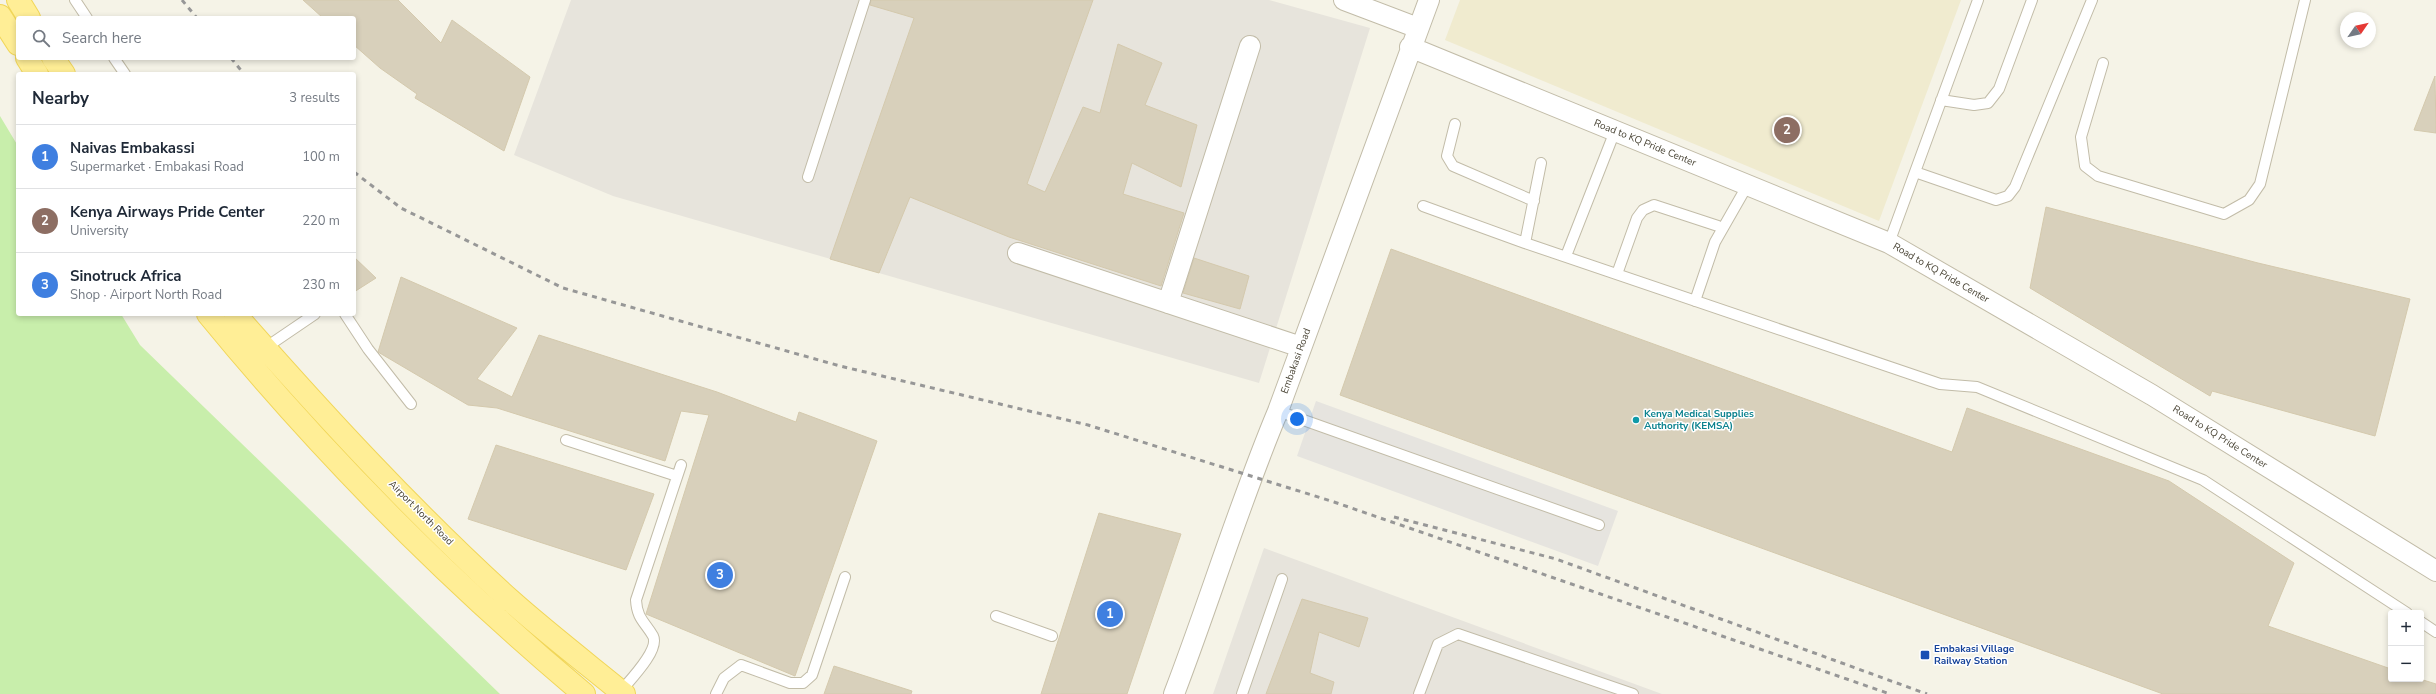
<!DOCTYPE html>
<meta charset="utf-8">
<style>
:root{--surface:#fff;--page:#f6f6f7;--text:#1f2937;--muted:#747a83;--line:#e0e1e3;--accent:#ff5314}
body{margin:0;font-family:"Nunito Sans",sans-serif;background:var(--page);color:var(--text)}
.controls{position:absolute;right:12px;bottom:12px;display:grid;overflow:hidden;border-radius:4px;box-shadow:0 2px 6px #0003}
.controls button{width:36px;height:36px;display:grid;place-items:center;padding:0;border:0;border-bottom:1px solid var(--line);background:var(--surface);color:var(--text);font:20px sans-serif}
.compass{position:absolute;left:2340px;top:12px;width:36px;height:36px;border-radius:50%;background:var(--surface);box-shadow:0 2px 6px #0003;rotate:56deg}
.you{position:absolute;left:1297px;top:419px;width:14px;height:14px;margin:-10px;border:3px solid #fff;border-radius:50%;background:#1a73e8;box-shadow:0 0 0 6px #1a73e833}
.badge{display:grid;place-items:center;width:26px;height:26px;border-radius:50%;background:var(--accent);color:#fff;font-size:13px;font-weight:700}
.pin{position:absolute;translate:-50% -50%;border:2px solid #fff;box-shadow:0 1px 4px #0006}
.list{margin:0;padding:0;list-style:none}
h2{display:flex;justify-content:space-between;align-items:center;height:52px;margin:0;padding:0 16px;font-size:17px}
h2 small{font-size:13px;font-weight:400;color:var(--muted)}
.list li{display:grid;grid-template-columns:26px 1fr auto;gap:12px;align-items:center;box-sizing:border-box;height:64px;padding:0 16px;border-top:1px solid var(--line)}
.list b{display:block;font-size:15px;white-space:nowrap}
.list p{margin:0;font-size:13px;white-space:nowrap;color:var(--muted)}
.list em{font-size:13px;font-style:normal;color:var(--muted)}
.icon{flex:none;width:22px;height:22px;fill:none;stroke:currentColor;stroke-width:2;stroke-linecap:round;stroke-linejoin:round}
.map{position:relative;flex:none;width:2436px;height:694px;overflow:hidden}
.search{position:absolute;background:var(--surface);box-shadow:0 2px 6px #0003;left:16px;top:16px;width:340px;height:44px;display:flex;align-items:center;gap:10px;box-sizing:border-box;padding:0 14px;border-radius:4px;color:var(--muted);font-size:15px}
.panel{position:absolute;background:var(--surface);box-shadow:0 2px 6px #0003;left:16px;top:72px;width:340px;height:244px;border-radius:4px}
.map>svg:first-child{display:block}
.industrial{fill:#e7e4dc}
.education{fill:#f0ebcf}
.green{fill:#c8eeab}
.parking{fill:#e6e4df}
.building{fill:#d8d0bb;stroke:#d4c9ad}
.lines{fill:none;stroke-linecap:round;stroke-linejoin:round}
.service-casing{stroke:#c2bca8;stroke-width:12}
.minor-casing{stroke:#c2bca8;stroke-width:22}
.primary-casing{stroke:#f1d659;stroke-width:24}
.service{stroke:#fff;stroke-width:10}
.minor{stroke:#fff;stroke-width:20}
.primary{stroke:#ffee96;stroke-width:22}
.rail{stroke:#979797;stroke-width:3;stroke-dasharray:5 5;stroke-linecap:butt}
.culture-dot{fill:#0f9aa8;stroke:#fff;stroke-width:1.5}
.transit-dot{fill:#1a4fb4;stroke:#fff;stroke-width:1.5}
.labels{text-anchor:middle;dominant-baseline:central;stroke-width:3;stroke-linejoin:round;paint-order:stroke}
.street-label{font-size:10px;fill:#494435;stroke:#fff}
.culture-label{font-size:10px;font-weight:bold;fill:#0d838f;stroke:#fff;text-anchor:start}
.transit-label{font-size:10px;font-weight:bold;fill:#164399;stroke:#fff;text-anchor:start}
</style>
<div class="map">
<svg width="2436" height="694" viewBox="0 0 2436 694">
<rect width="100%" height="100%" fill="#f5f3e7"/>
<path class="industrial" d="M571,0h698l101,28 -111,355 -646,-187 -99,-41z
M1264,548l398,146h-449z"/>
<path class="education" d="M1460,0h501l-82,221 -434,-181z"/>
<path class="green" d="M0,116l18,30v168h103l19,31 360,349h-500z"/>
<path class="parking" d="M1316,401l302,110 -20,55 -301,-110z"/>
<path class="building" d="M303,0h95l43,43 11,-23 78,57 -26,74 -89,-53 2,-4 -37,-26 -26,-23v-27h-31z
M871,0h222l-66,184 18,8 38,-85 17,6 18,-69 44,19 -17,42 52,20 -16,62 -49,-24 -9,31 61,19 -23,73 -152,-49 -99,-40 -31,76 -49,-14 84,-241 -44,-13z
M2435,76l1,57 -22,-3z
M2046,207l212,56 152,36 -35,137 -163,-45 -2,5 -180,-108z
M1391,249l561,203 15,-44 202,73 125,82 -26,63 123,43v10h29l16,5v10h-273l-823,-299z
M354,257l22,21 -22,14z
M1194,258l55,18 -9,33 -57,-16z
M401,277l116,51 -40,51 35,18 27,-62 178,57 79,30 3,-10 78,29 -82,235 -149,-62 63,-199 -28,-4 -16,50 -168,-53 -29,-3 -90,-53z
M496,445l158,49 -28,76 -158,-51z
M1099,513l82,21 -54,160h-86z
M1302,599l66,19 -9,29 -40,-15 -9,41 24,9 -3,12h-65z
M834,666l78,25 -1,3h-87z"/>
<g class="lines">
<defs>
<path id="service" d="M75,0l12,18
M114,58l11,16
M2103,63l-22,74 4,29 13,10 126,38 25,-14 11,-16 45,-184
M1941,100l33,5 14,-2 11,-14 33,-89
M1455,124l-8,32 6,10 81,35
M1915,172l81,28 12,-4 7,-9 77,-187
M808,177l57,-177
M1423,206l102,37 415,141 37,3 226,93 204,133
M1525,243l16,-80
M1889,243l89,-243
M1566,256l49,-125
M1617,274l20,-56 6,-8 11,-5 64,21
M1695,301l20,-59 32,-56
M345,314l23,35 43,55
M265,348l50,-34
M1278,411l321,114
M566,440l111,36
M996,616l56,20
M2421,622l15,10
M621,691c9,-11 39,-41 32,-55 -8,-14 -16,-17 -17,-36l45,-135
M716,694l8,-16 17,-13 49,18h13l9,-8 33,-98
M1242,694l40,-115
M1419,694l19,-50 20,-10 175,60"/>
<path id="minor" d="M1344,0l74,28
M1410,47l479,196 263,152 284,176
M1018,253l283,94
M1168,303l82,-257
M1174,694c36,-94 65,-190 104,-283l151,-411"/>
<path id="primary" d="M18,0l11,18
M0,16l18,28
M27,58l10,16
M53,58l11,16
M208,314c113,138 239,265 376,380
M235,314c87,99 177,197 275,286 37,33 76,63 114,94"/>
</defs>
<use href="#service" class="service-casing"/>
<use href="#minor" class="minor-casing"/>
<use href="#primary" class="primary-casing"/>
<use href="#service" class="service"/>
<use href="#minor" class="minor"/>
<use href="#primary" class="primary"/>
<path class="rail" d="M182,0l15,18
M231,58l13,16
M354,172l47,36 162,80 277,78 248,59 246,77 556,192
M1394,517l162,42 371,135"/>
</g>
<circle class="culture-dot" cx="1636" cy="420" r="4"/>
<rect class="transit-dot" x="1920" y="650" width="10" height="10" rx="2"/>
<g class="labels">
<g class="street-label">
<text transform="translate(1645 143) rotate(22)">Road to KQ Pride Center</text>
<text transform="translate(1941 273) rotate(30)">Road to KQ Pride Center</text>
<text transform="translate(1296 361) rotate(-70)">Embakasi Road</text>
<text transform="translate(2220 437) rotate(32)">Road to KQ Pride Center</text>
<text transform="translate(421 513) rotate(45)">Airport North Road</text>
</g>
<g class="culture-label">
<text x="1644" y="414">Kenya Medical Supplies<tspan x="1644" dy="12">Authority (KEMSA)</tspan></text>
</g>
<g class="transit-label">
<text x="1934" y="649">Embakasi Village<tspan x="1934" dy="12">Railway Station</tspan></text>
</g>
</g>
</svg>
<div class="controls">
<button>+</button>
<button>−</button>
</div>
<svg class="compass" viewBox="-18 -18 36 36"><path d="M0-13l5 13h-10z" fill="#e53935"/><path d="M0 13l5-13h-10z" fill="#747a83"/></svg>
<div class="you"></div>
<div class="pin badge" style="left:1110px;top:614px;background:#3f7fe0">1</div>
<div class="pin badge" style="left:1787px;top:130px;background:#8d6e63">2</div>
<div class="pin badge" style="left:720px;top:575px;background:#3f7fe0">3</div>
<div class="search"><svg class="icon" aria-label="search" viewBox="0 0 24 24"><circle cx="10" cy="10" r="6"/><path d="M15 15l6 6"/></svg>Search here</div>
<section class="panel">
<h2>Nearby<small>3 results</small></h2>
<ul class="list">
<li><span class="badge" style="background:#3f7fe0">1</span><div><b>Naivas Embakassi</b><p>Supermarket · Embakasi Road</p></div><em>100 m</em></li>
<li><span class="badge" style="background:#8d6e63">2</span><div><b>Kenya Airways Pride Center</b><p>University</p></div><em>220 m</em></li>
<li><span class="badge" style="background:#3f7fe0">3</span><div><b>Sinotruck Africa</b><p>Shop · Airport North Road</p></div><em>230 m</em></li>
</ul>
</section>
</div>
